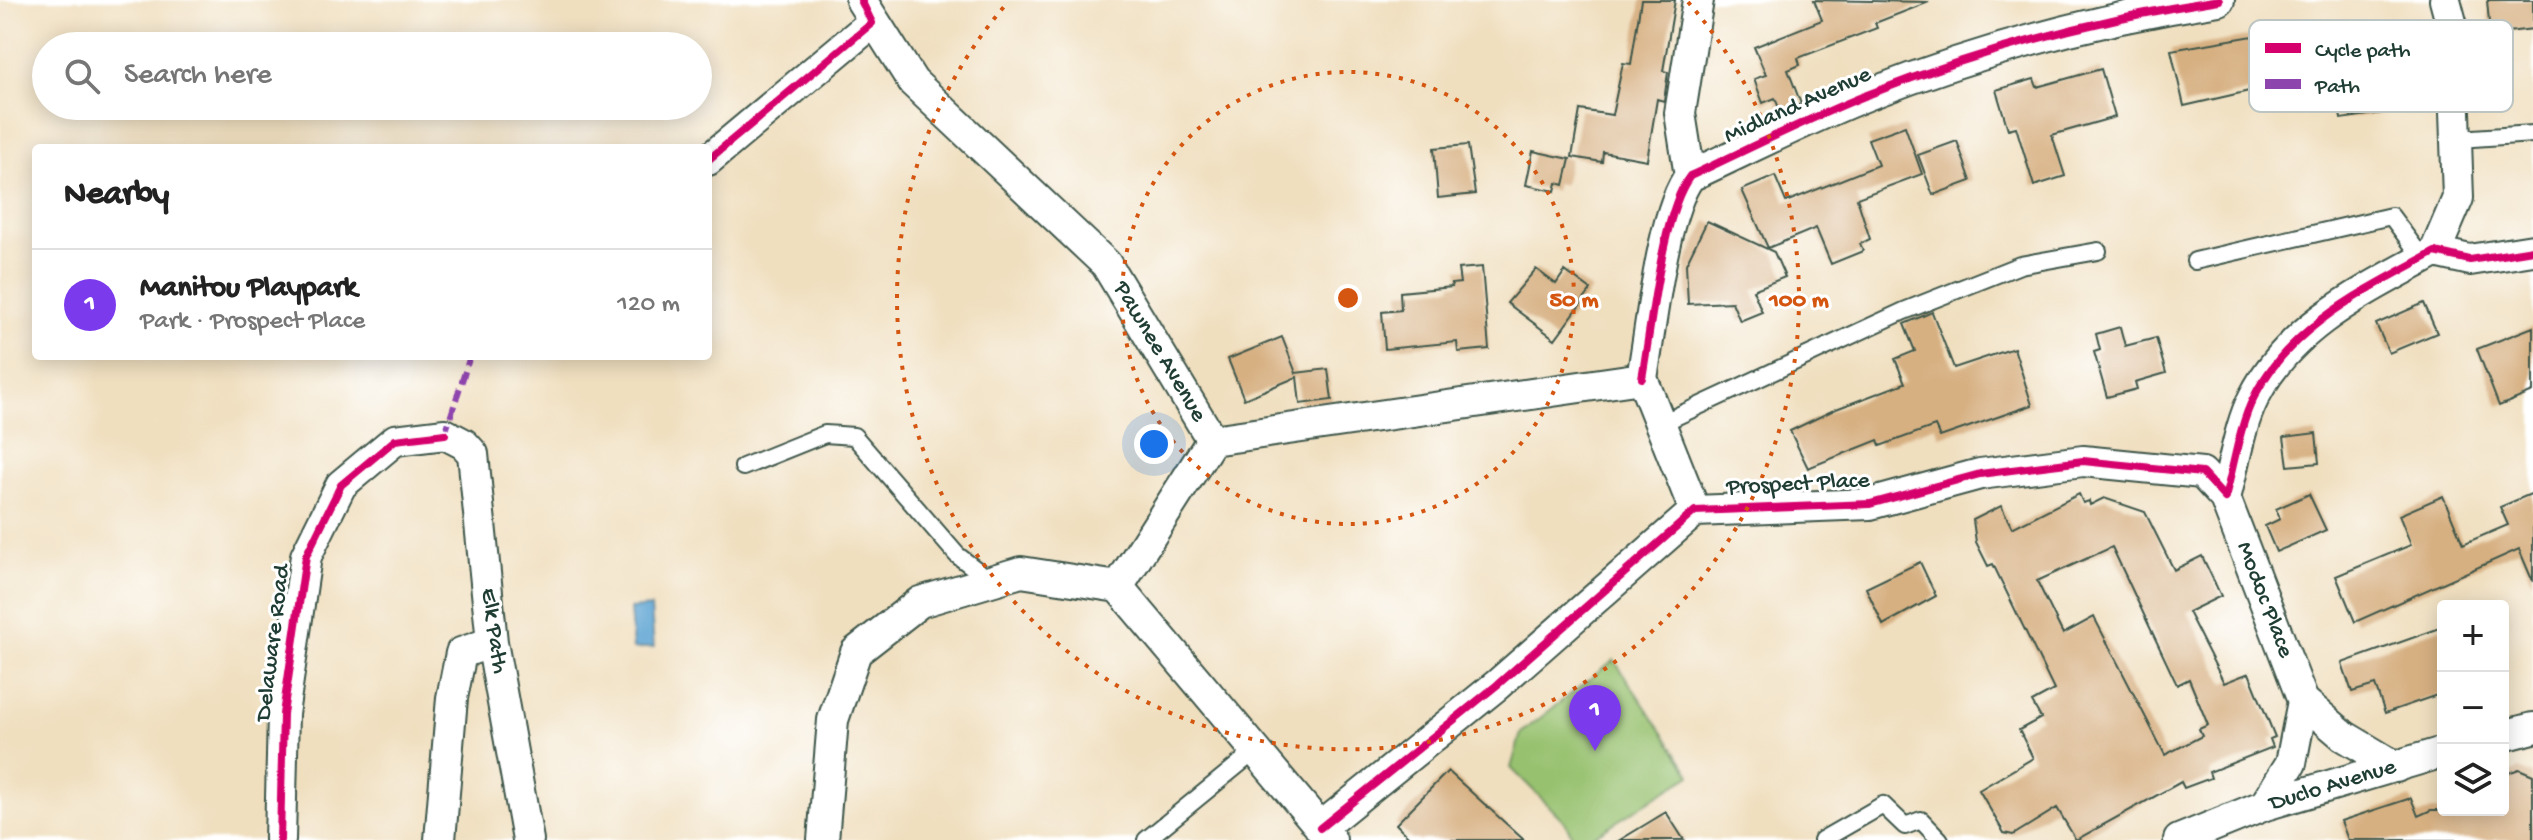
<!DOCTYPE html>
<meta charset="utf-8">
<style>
:root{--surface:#fff;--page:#f2f2f2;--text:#222;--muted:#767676;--line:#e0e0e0;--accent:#7c3aed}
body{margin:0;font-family:"Gochi Hand",sans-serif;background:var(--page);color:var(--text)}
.controls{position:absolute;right:24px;bottom:24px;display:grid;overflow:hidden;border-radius:8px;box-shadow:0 4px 20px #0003}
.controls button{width:72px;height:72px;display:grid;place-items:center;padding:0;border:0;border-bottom:2px solid var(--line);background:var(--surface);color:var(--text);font:40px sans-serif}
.you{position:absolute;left:1154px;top:444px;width:28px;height:28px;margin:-20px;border:6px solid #fff;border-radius:50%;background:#1a73e8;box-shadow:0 0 0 12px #1a73e833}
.badge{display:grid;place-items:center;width:52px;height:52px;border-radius:50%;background:var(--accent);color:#fff;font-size:26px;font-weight:700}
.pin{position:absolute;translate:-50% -66px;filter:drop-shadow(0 2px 4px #0008)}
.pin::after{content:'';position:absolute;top:42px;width:28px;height:24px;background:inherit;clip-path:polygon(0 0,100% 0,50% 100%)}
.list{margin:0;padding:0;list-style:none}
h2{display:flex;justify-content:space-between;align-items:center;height:104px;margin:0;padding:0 32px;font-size:34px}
h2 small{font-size:26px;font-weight:400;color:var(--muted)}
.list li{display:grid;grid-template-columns:52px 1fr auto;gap:24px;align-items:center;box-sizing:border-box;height:112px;padding:0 32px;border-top:2px solid var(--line)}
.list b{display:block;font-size:30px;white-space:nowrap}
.list p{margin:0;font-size:26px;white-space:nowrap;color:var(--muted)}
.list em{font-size:26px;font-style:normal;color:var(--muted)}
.icon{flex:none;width:44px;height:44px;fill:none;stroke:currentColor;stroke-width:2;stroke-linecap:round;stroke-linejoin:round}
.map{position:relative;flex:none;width:2533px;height:840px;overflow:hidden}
.search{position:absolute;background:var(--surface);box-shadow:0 4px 20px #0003;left:32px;top:32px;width:680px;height:88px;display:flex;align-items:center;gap:20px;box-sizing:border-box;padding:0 28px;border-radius:44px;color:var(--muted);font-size:30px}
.panel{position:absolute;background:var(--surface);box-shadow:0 4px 20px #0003;left:32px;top:144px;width:680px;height:216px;border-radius:8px}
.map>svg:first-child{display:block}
.green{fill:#97c16e;stroke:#5b7f51;stroke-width:2}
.water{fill:#5aa2d1;stroke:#3c7082;stroke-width:2}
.building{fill:#d7b082;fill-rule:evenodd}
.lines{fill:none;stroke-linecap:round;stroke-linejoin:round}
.service-casing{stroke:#3e5549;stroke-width:20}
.minor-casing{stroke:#3e5549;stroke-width:34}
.service{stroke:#fff;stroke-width:16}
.minor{stroke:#fff;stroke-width:30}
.quiet{stroke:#8e44ad;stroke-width:6;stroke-dasharray:12 6;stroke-linecap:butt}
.cycleway-casing{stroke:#fff;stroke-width:13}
.cycleway{stroke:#d6006c;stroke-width:8}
.ring{fill:none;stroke:#d45610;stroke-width:4;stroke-dasharray:4 8}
.labels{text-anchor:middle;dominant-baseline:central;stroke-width:6;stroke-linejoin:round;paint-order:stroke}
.street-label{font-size:24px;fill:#1f3d34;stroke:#fff}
.key{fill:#fff;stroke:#bcc5c2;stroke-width:2}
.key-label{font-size:22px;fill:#1f3d34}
.centre{fill:#d45610;stroke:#fff;stroke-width:4}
.ring-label{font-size:24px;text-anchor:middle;font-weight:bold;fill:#d45610;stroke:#fff;stroke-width:6;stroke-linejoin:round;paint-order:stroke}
</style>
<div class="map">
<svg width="2533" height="840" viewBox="0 0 2533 840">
<rect width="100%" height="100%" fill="#fff"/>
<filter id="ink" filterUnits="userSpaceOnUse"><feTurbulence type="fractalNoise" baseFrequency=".0125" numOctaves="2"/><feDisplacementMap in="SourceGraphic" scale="16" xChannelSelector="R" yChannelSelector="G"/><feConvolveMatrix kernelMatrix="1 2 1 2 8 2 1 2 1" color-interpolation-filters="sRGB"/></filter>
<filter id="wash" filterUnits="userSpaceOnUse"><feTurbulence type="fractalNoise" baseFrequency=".006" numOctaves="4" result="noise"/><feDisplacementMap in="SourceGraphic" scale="32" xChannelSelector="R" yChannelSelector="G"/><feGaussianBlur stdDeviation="1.8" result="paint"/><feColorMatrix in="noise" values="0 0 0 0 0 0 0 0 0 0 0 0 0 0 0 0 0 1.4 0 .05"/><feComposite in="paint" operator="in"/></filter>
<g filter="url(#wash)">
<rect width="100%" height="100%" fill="#f0dfbf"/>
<path class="green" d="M1614,660l77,115 -104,65h-13l-9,-18 -54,-54 10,-35z"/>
<path class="water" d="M651,607l3,40 -21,2 -3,-40z"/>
<g id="blocks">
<path class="building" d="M1641,0h34l-12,71 5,1 -4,29 -7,-2 -10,61 -44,-8 -1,10 -30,-5 8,-47 32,5 11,-52 8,1z
M1814,0l115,2 -54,21 2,5 -79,30 2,7 -12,5 13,34 -20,9 -6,-15 -12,5 -9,-24 12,-4 -12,-28 68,-27z
M2487,0h46v29l-43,5z
M2346,20l8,50 67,-7 5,44 -85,12 -7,-39 -75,12 -1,-3 -74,17 -13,-56z
M2101,69l14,48 -63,18 13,41 -31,10 -18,-59 -8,2 -12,-39 38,-11 3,8z
M1905,126l17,48 -65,24 13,41 -10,5 3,7 -32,13 -15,-36 -48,20 -26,-58 33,-14 11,26 92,-37 -10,-26z
M1957,141l14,40 -38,14 -15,-40z
M1468,145l7,49 -37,4 -4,-50z
M1533,151l37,8 -6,26 -7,-2 -2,8 -29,-6z
M1707,221l67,31 11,25 -32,13 9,22 -22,9 -8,-19 -44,2 -2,-40z
M1482,267l7,82 -31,3 -1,-10 -72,7 -3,-37 19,-2 -1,-18 52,-5 -1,-3 9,-1 -2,-14z
M1536,269l20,15 9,-13 26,19 -36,49 -48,-36z
M2424,303l13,30 -48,20 -13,-29z
M1932,312l22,56 60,-20 18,57 -92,32 -5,-11 -55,20 -2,-6 -70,28 -18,-37 46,-22 69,-26 -10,-24 20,-8 -11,-27z
M2120,327l5,19 31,-8 10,35 -31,9 2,7 -30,8 -13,-45 6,-2 -4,-16z
M2533,327v65l-34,14 -22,-57z
M1282,337l14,36 32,-4 4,31 -32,4 -3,-27 -53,22 -16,-40z
M2316,433l3,30 -31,3 -4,-29z
M2533,493v89l-14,-33 -164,73 -19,-46 75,-31 -12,-30 44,-19 20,48 45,-19 -8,-18z
M2079,494l4,9 6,-2 1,4 14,-7 41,14 29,58 28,-14 19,40 -33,16 36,71 25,-10 26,64 -5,2 3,8 -64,25 2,6 -27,10 -3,-6 -105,58 -19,-32 -44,27 -9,-2 -25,-43 54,-32 -14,-28 22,-12 -9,-16 22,-12 -61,-126 -5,2 -12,-24 -3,-22 28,-14 11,22zM2112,547l65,138 12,-6 19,46 -9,4 3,7 -37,19 -71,-138 -31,17 -26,-53z
M2309,494l17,36 -50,22 -11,-26 15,-7 -4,-10z
M1920,562l16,34 -53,29 -17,-37z
M2443,627v66l-58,20 -10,-28 -23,7 -10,-29z
M2519,769l14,6v65h-185l-7,-19 70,-23 7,18 13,-6h72v-35z
M1448,771l76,69h-112l-16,-16z
M1666,812l18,28h-64z"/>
</g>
</g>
<g filter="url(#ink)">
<use href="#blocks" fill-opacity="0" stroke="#3e5549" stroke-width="2"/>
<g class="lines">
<defs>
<path id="service" d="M2458,139l75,-5
M2195,261l196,-45 32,43
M1660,424l244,-113 116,-46 78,-14
M743,467l82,-33 29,2 103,119 34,26
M1905,826l16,-6 19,20
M1146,840l109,-89
M1822,840l61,-35 22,21"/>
<path id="minor" d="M861,0l52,82 193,182 106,176 -94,147
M708,160l164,-137
M1690,176l-10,-63 18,-113
M2435,252l23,-54 -6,-172 -7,-26
M1642,378c9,-49 20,-166 48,-202 58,-27 117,-57 177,-81 112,-44 233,-77 352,-95
M1642,378l53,133
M1212,440l430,-62
M2225,498l78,203 41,35 52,31
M1118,587l213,253
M2503,736l30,-8
M2265,805l26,-42 12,-62
M1320,828l177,-143 198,-174 175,-7 110,-30 103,-13 119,12 23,25c9,-32 14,-72 29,-101 36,-72 114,-108 181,-145l35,8 63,-10
M280,840l3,-126 23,-158 35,-71 54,-45 50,-6 19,10 9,10 19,188 36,198
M440,840l12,-142 9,-45 31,-11
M823,840l10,-120 23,-68 64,-50 101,-30 97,15
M2179,840l86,-35 178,-53"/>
</defs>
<use href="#service" class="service-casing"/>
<use href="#minor" class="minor-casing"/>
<use href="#service" class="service"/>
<use href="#minor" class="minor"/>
<path class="quiet" d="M445,434l25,-78"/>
<defs>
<path id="cycleway" d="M708,160l164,-137 -11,-23
M1642,378c9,-49 20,-166 48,-202 58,-27 117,-57 177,-81 112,-44 233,-77 352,-95
M1320,828l177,-143 198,-174 175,-7 110,-30 103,-13 119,12 23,25c9,-32 14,-72 29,-101 36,-72 114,-108 181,-145l35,8 63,-10
M280,840l3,-126 23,-158 35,-71 54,-45 50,-6"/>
</defs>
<use href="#cycleway" class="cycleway-casing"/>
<use href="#cycleway" class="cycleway"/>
</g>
</g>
<g class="ring">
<circle cx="1348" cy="298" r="226"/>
<path d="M1688 2A451 451 0 1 1 1008 2"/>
</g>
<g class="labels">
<g class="street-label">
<text transform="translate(1798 106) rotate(-24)">Midland Avenue</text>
<text transform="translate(1159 352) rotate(59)">Pawnee Avenue</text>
<text transform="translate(1798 485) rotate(-3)">Prospect Place</text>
<text transform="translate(2264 600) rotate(69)">Modoc Place</text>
<text transform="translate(493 631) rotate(82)">Elk Path</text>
<text transform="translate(274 643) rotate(-83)">Delaware Road</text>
<text transform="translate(2333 786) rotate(-17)">Duclo Avenue</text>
</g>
</g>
<rect x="2249" y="20" width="264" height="92" rx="12" class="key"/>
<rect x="2265" y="43" width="36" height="10" fill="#d6006c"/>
<rect x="2265" y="79" width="36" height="10" fill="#8e44ad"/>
<g class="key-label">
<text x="2315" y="56">Cycle path</text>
<text x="2315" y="92">Path</text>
</g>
<circle cx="1348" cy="298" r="12" class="centre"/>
<g class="ring-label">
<text x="1574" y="306">50 m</text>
<text x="1799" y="306">100 m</text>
</g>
</svg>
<div class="controls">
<button>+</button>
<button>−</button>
<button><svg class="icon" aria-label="layers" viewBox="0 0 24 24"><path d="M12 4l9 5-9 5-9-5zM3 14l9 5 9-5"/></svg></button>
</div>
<div class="you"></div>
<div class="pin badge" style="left:1595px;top:751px">1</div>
<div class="search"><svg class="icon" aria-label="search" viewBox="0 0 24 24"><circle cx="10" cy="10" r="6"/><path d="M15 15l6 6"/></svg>Search here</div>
<section class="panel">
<h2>Nearby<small></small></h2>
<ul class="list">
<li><span class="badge">1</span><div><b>Manitou Playpark</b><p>Park · Prospect Place</p></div><em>120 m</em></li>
</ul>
</section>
</div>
